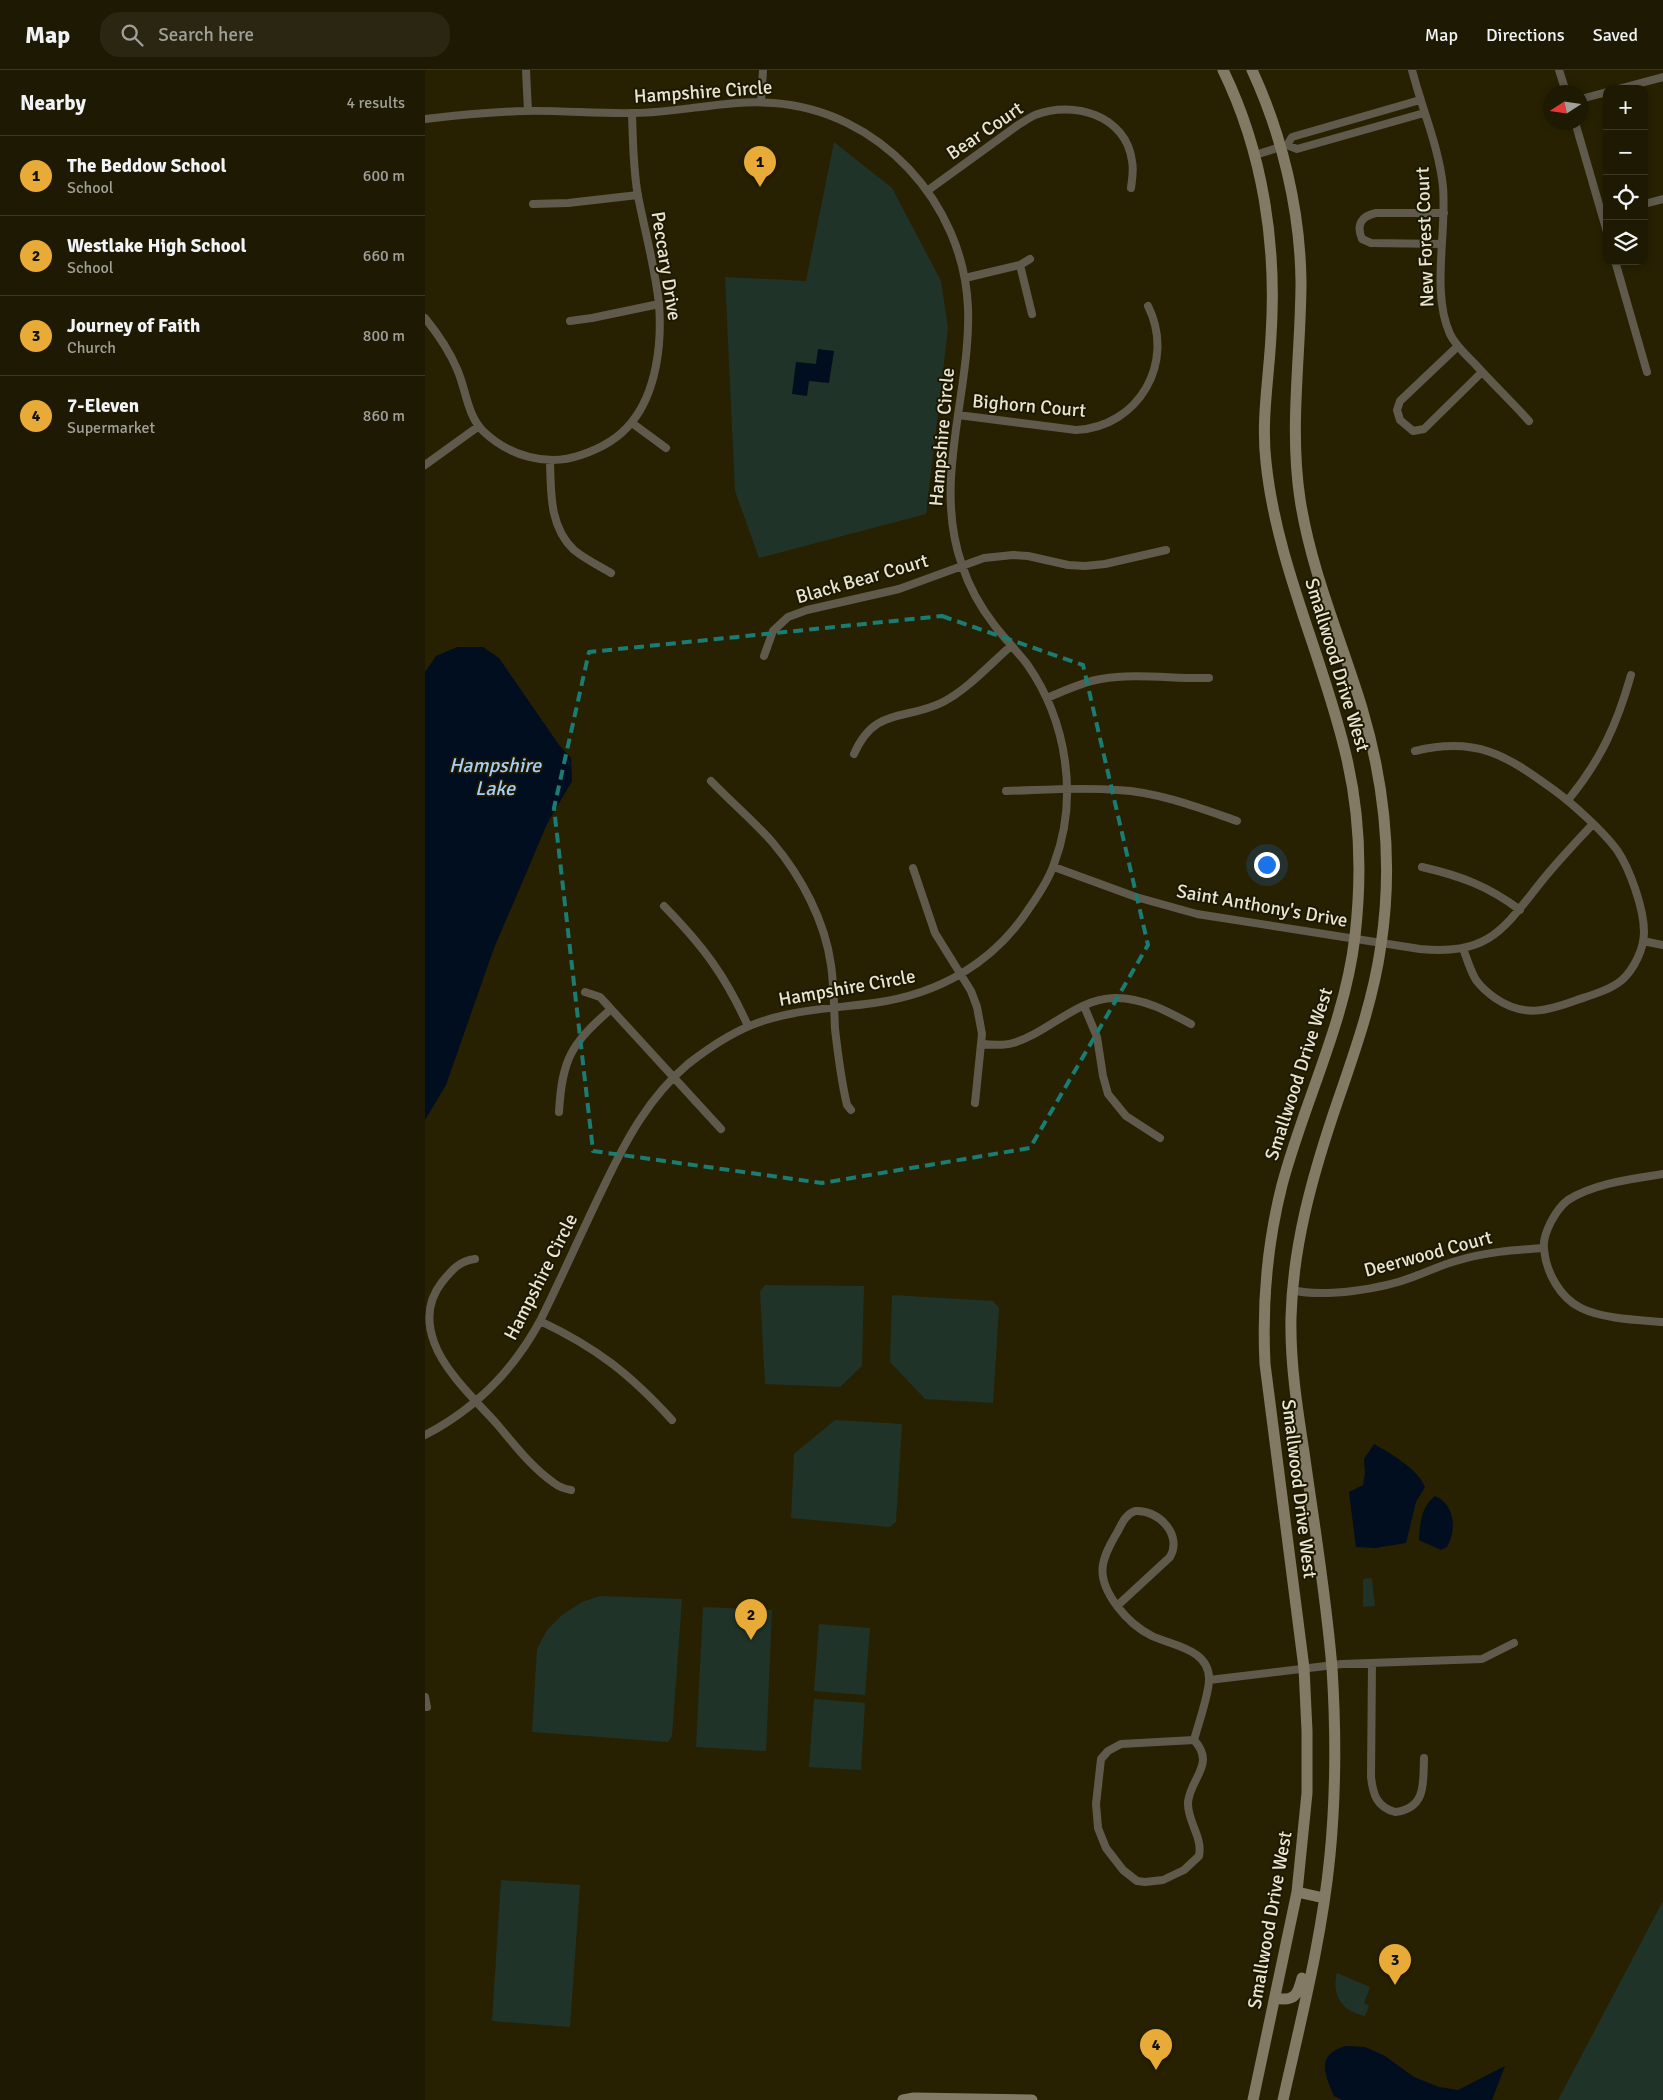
<!DOCTYPE html>
<meta charset="utf-8">
<style>
:root{--surface:#1d1902;--page:#2a2611;--text:#f1f3f6;--muted:#a0a099;--line:#3b3824;--accent:#e8ab37}
body{margin:0;font-family:Signika,sans-serif;background:var(--page);color:var(--text)}
.controls{position:absolute;right:15px;top:15px;display:grid;overflow:hidden;border-radius:10px;box-shadow:0 2px 8px #0003}
.controls button{width:45px;height:45px;display:grid;place-items:center;padding:0;border:0;border-bottom:1px solid var(--line);background:var(--surface);color:var(--text);font:25px sans-serif}
.compass{position:absolute;left:1118px;top:15px;width:45px;height:45px;border-radius:50%;background:var(--surface);box-shadow:0 2px 8px #0003;rotate:258deg}
.you{position:absolute;left:841px;top:794px;width:18px;height:18px;margin:-12px;border:4px solid #fff;border-radius:50%;background:#1a73e8;box-shadow:0 0 0 8px #1a73e833}
.badge{display:grid;place-items:center;width:32px;height:32px;border-radius:50%;background:var(--accent);color:#111;font-size:16px;font-weight:700}
.pin{position:absolute;translate:-50% -41px;filter:drop-shadow(0 1px 2px #0008)}
.pin::after{content:'';position:absolute;top:26px;width:18px;height:15px;background:inherit;clip-path:polygon(0 0,100% 0,50% 100%)}
.list{margin:0;padding:0;list-style:none}
h2{display:flex;justify-content:space-between;align-items:center;height:65px;margin:0;padding:0 20px;font-size:21px}
h2 small{font-size:16px;font-weight:400;color:var(--muted)}
.list li{display:grid;grid-template-columns:32px 1fr auto;gap:15px;align-items:center;box-sizing:border-box;height:80px;padding:0 20px;border-top:1px solid var(--line)}
.list b{display:block;font-size:19px;white-space:nowrap}
.list p{margin:0;font-size:16px;white-space:nowrap;color:var(--muted)}
.list em{font-size:16px;font-style:normal;color:var(--muted)}
.icon{flex:none;width:28px;height:28px;fill:none;stroke:currentColor;stroke-width:2;stroke-linecap:round;stroke-linejoin:round}
.map{position:relative;flex:none;width:1238px;height:2030px;overflow:hidden}
header{display:flex;align-items:center;gap:30px;box-sizing:border-box;height:70px;padding:0 25px;background:var(--surface);border-bottom:1px solid var(--line)}
header strong{font-size:24px}
nav{display:flex;gap:28px;margin-inline-start:auto;font-size:18px}
.search{width:350px;height:45px;background:var(--page);display:flex;align-items:center;gap:12px;box-sizing:border-box;padding:0 18px;border-radius:20px;color:var(--muted);font-size:19px}
main{display:flex}
aside{flex:1;background:var(--surface)}
.map>svg:first-child{display:block}
.green{fill:#203328}
.water{fill:#000e20}
.lines{fill:none;stroke-linecap:round;stroke-linejoin:round}
.street{stroke:#605a4d;stroke-width:8}
.secondary{stroke:#837a65;stroke-width:11}
.marked{fill:none;stroke:#1a7c73;stroke-width:4;stroke-dasharray:10 6;stroke-linejoin:round}
.labels{text-anchor:middle;dominant-baseline:central;stroke-width:4;stroke-linejoin:round;paint-order:stroke}
.street-label{font-size:19px;fill:#e8e5d3;stroke:#1d1800}
.water-label{font-size:20px;font-style:italic;fill:#a6cefb;stroke:#1d1800}
</style>
<header>
<strong>Map</strong>
<div class="search"><svg class="icon" aria-label="search" viewBox="0 0 24 24"><circle cx="10" cy="10" r="6"/><path d="M15 15l6 6"/></svg>Search here</div>
<nav><a>Map</a><a>Directions</a><a>Saved</a></nav>
</header>
<main>
<aside>
<h2>Nearby<small>4 results</small></h2>
<ul class="list">
<li><span class="badge">1</span><div><b>The Beddow School</b><p>School</p></div><em>600 m</em></li>
<li><span class="badge">2</span><div><b>Westlake High School</b><p>School</p></div><em>660 m</em></li>
<li><span class="badge">3</span><div><b>Journey of Faith</b><p>Church</p></div><em>800 m</em></li>
<li><span class="badge">4</span><div><b>7-Eleven</b><p>Supermarket</p></div><em>860 m</em></li>
</ul>
</aside>
<div class="map">
<svg width="1238" height="2030" viewBox="0 0 1238 2030">
<rect width="100%" height="100%" fill="#272102"/>
<path class="green" d="M409,72l58,46 49,93 7,47 -22,186 -167,44 -24,-67 -10,-214 81,4z
M340,1215l99,1 -2,80 -22,21 -75,-3 -5,-93z
M467,1225l101,6 6,7 -6,95 -68,-4 -35,-37z
M410,1350l67,4 -6,98 -6,5 -99,-9 3,-64z
M947,1508l3,28 -12,1v-28z
M175,1526l82,3 -10,137 -4,6 -136,-10 5,-83 10,-19 15,-15 20,-13z
M278,1537l69,3 -6,141 -70,-4z
M394,1554l51,4 -5,67 -51,-4z
M389,1629l51,4 -4,67 -52,-3z
M76,1810l79,5 -10,142 -78,-6z
M1238,1831v199h-105z
M912,1903l33,14 -6,16 5,3 -4,10c-22,-4 -34,-20 -28,-43z"/>
<path class="water" d="M393,279l16,2 -5,32 -20,-2 -2,15 -15,-2 4,-32 20,2z
M32,577h26l16,11 60,87 12,13 1,23 -25,43 -22,52 -31,72 -48,137 -21,35v-448l11,-16z
M949,1374c16,9 44,25 51,43l-9,15 -10,41 -31,5 -19,-1 -7,-55 14,-7 2,-11 -1,-15z
M1010,1426c20,8 22,34 12,51l-6,3 -22,-10c1,-17 2,-33 16,-44z
M921,1976l19,1 20,9 29,21 25,10 19,3 47,-24 -13,34h-150l-8,-4c-10,-23 -18,-42 12,-50z"/>
<g class="lines">
<path class="street" d="M101,0l2,41
M987,0c10,39 27,77 31,117 4,45 -12,106 7,147 5,11 15,20 24,29 18,20 37,38 55,58
M1134,0l7,22
M1193,19l45,-12
M1156,29l26,-7
M336,32l2,-32
M0,49c33,-4 66,-7 99,-8 37,-1 74,3 110,2 46,0 93,-14 139,-10 106,7 191,100 195,205 3,85 -36,173 -6,257 7,22 19,43 33,61 10,13 22,25 32,38 40,57 52,134 27,200 -5,15 -15,30 -24,43 -36,56 -91,87 -156,96 -36,5 -73,6 -108,17 -28,8 -55,26 -78,44 -39,33 -62,76 -84,122 -22,45 -42,91 -64,135 -27,50 -65,88 -115,114
M1150,52l32,110
M862,75l5,-8 128,-37
M830,85l32,-10 10,4 127,-36
M502,121l91,-66c5,-3 11,-7 17,-10 38,-15 91,0 97,46 2,9 0,18 -1,27
M108,134l35,-1 70,-8
M1219,134l19,-5
M1017,174l-71,-1 -9,-4c-6,-14 -1,-23 14,-26h68
M1190,191l32,111
M595,195l12,49
M540,208l55,-13 10,-6
M0,248c13,16 24,32 32,51 9,20 10,46 26,62 26,25 64,36 98,24 18,-6 38,-17 50,-32 26,-31 31,-81 28,-119 -4,-37 -14,-72 -21,-108 -5,-27 -5,-55 -6,-83
M145,251l22,-3 67,-14
M1033,276l-58,55 -3,9 3,10 13,11 11,-2 58,-57
M533,345l118,15c63,-3 100,-68 72,-124
M207,353l34,25
M125,391c1,30 -1,66 24,89 11,9 25,16 37,23
M0,395l54,-39
M339,586l9,-25 15,-14 19,-7 92,-21 85,-31 29,-3 15,1 40,9 17,1 20,-2 61,-14
M622,628c17,-7 35,-16 54,-19 35,-6 72,0 108,-1
M990,681c61,-15 91,4 139,39 19,14 49,41 63,60 13,19 27,59 27,82 0,17 -10,37 -22,48 -12,10 -30,15 -45,20 -30,11 -53,18 -82,-2 -7,-5 -14,-11 -19,-18 -6,-10 -9,-21 -13,-32
M429,684c21,-48 52,-33 89,-52 25,-13 47,-38 68,-56
M286,711c20,21 43,40 62,62 28,33 52,78 58,122 3,21 3,43 4,64 3,26 6,51 12,76l4,5
M581,721c37,-1 74,-4 112,-1 40,2 82,18 119,31
M1143,730c33,-40 49,-76 63,-125
M629,797l82,30 61,17 223,35c69,6 82,-18 121,-67 16,-20 34,-39 51,-57
M997,797c39,9 66,19 98,43
M488,798l22,65 36,58 6,16 5,27 -7,69
M239,836c39,40 61,69 84,120
M1218,871l20,4
M160,922l15,5 121,132
M659,936l13,31 6,39 5,18 18,22 34,22
M557,974c10,1 21,2 31,-1 35,-10 63,-44 101,-45 27,-1 53,13 77,26
M134,1042c3,-53 12,-68 52,-103
M1238,1104c-31,5 -68,9 -95,26 -12,9 -26,34 -24,49 2,23 16,49 37,59 22,11 58,12 82,14
M50,1189c-16,2 -23,11 -33,23 -14,18 -16,38 -8,60 10,29 42,59 62,81 18,21 35,44 58,60 5,4 11,6 17,7
M867,1220c32,8 90,-1 121,-13 14,-5 28,-12 43,-16 29,-9 57,-11 87,-13
M115,1251c57,27 90,53 132,99
M710,1441c23,-2 48,24 35,46l-53,49c-22,-30 -17,-45 1,-75 4,-8 8,-17 17,-20z
M692,1536c9,12 21,23 35,30 21,10 58,13 57,44 0,14 -11,45 -15,60
M947,1593l-1,114c2,18 6,30 24,35 32,-4 28,-30 29,-54
M784,1610l133,-16 140,-5 32,-16
M0,1627l2,10
M769,1670c22,24 -3,37 -6,62 -1,20 15,34 11,54l-15,14 -21,10 -18,2 -8,-1 -14,-11 -17,-22 -8,-20 -2,-24 5,-45 7,-8 13,-7z"/>
<path class="secondary" d="M798,0c40,82 54,175 48,266 -2,41 -10,84 -5,126 10,99 56,193 79,289 15,60 17,124 10,185 -10,87 -51,166 -73,249 -15,59 -20,118 -17,179l39,304 3,63v62l-10,99 -44,208
M827,0c30,65 48,139 49,211 0,73 -12,145 -1,218 11,72 41,140 62,209 23,77 31,157 19,237 -8,58 -29,114 -48,170 -22,66 -40,132 -42,202 -1,45 6,90 13,135 10,72 22,143 28,216 4,62 4,125 -2,187 -8,83 -29,164 -47,245
M872,1822l27,6
M850,1928c19,4 23,-3 27,-20
M478,2030l11,-2 118,2"/>
</g>
<path class="marked" d="M517,546l141,49 65,280 -118,203 -208,35 -229,-32 -39,-343 35,-156z"/>
<g class="labels">
<g class="street-label">
<text transform="translate(278 22) rotate(-4)">Hampshire Circle</text>
<text transform="translate(560 61) rotate(-34)">Bear Court</text>
<text transform="translate(1000 167) rotate(-92)">New Forest Court</text>
<text transform="translate(241 196) rotate(81)">Peccary Drive</text>
<text transform="translate(604 336) rotate(5)">Bighorn Court</text>
<text transform="translate(517 367) rotate(-85)">Hampshire Circle</text>
<text transform="translate(437 509) rotate(-16)">Black Bear Court</text>
<text transform="translate(912 595) rotate(73)">Smallwood Drive West</text>
<text transform="translate(837 836) rotate(10)">Saint Anthony's Drive</text>
<text transform="translate(422 918) rotate(-10)">Hampshire Circle</text>
<text transform="translate(874 1004) rotate(-72)">Smallwood Drive West</text>
<text transform="translate(1003 1184) rotate(-15)">Deerwood Court</text>
<text transform="translate(116 1207) rotate(-63)">Hampshire Circle</text>
<text transform="translate(874 1419) rotate(83)">Smallwood Drive West</text>
<text transform="translate(845 1850) rotate(-80)">Smallwood Drive West</text>
</g>
<g class="water-label">
<text x="70" y="695">Hampshire<tspan x="70" dy="23">Lake</tspan></text>
</g>
</g>
</svg>
<div class="controls">
<button>+</button>
<button>−</button>
<button><svg class="icon" aria-label="locate" viewBox="0 0 24 24"><circle cx="12" cy="12" r="6"/><path d="M12 2v4M12 18v4M2 12h4M18 12h4"/></svg></button>
<button><svg class="icon" aria-label="layers" viewBox="0 0 24 24"><path d="M12 4l9 5-9 5-9-5zM3 14l9 5 9-5"/></svg></button>
</div>
<svg class="compass" viewBox="-18 -18 36 36"><path d="M0-13l5 13h-10z" fill="#e53935"/><path d="M0 13l5-13h-10z" fill="#a0a099"/></svg>
<div class="you"></div>
<div class="pin badge" style="left:335px;top:117px">1</div>
<div class="pin badge" style="left:326px;top:1570px">2</div>
<div class="pin badge" style="left:970px;top:1915px">3</div>
<div class="pin badge" style="left:731px;top:2000px">4</div>
</div>
</main>
